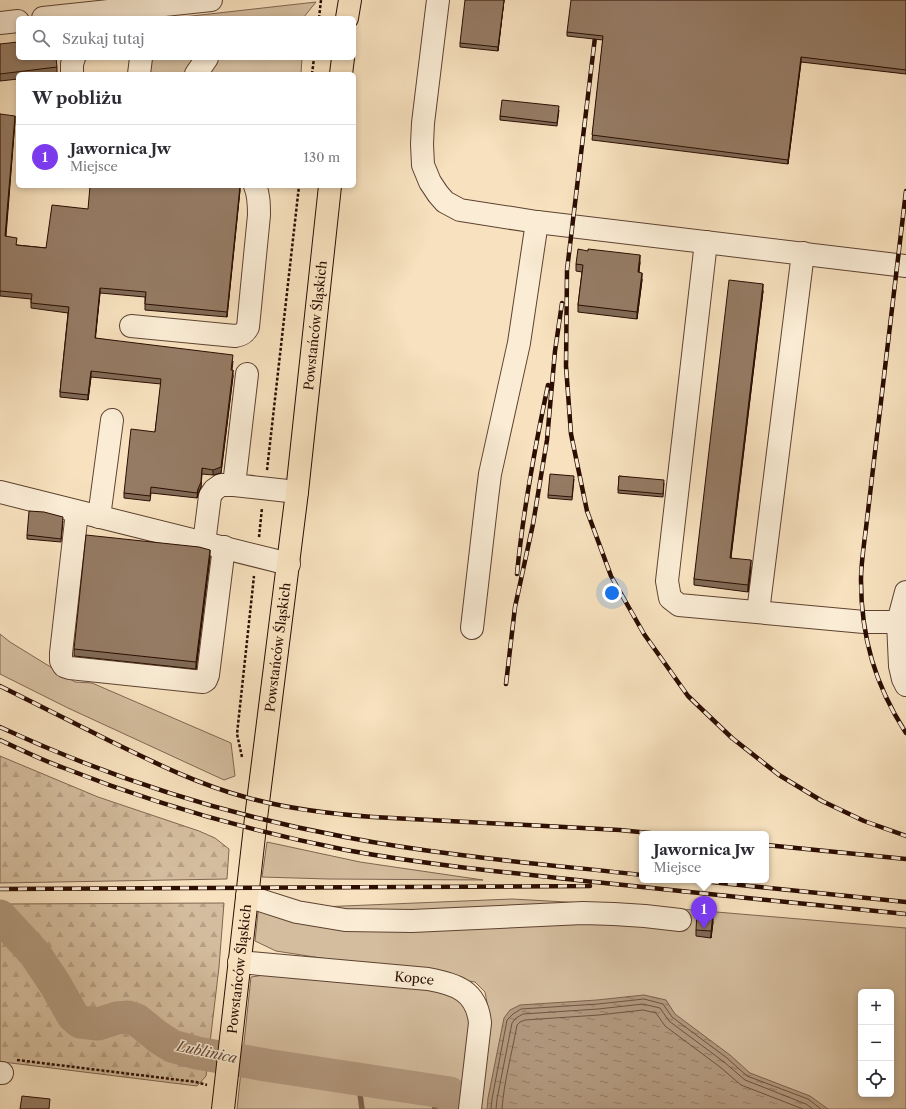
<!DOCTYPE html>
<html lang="pl">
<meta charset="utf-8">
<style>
:root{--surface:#fff;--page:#f2f2f3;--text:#2b2b33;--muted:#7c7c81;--line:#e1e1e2;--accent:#7c3aed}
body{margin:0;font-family:"Libre Caslon Text",serif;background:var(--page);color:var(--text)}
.controls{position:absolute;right:12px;bottom:12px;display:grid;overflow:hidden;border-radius:6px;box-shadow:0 2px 6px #0003}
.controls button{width:36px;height:36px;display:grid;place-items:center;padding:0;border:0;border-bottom:1px solid var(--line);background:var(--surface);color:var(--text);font:20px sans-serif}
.you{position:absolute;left:612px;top:593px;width:14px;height:14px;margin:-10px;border:3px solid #fff;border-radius:50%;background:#1a73e8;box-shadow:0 0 0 6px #1a73e833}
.badge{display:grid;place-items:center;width:26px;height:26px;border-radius:50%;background:var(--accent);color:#fff;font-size:13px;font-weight:700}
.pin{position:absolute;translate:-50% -33px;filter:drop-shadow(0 1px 2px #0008)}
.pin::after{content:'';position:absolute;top:21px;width:14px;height:12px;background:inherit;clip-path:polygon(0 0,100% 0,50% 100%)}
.popup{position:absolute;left:639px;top:831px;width:130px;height:52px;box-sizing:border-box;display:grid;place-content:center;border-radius:6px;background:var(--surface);filter:drop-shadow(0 1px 3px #0005);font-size:13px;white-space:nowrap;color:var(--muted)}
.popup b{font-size:15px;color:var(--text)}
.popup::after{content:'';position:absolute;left:50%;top:100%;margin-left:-8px;border:8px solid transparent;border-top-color:var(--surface)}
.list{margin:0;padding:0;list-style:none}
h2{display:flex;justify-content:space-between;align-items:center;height:52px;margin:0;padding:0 16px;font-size:17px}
h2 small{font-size:13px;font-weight:400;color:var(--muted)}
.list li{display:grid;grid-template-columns:26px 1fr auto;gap:12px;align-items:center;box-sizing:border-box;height:64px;padding:0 16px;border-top:1px solid var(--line)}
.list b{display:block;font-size:15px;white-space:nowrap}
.list p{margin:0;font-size:13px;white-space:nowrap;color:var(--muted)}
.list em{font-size:13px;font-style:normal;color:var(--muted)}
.icon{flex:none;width:22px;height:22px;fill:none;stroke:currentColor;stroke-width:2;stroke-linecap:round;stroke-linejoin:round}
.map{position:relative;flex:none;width:906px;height:1109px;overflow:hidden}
.search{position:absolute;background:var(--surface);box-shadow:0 2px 6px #0003;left:16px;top:16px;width:340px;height:44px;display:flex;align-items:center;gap:10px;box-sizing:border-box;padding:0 14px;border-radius:6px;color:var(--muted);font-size:15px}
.panel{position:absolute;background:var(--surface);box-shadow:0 2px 6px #0003;left:16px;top:72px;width:340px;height:116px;border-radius:6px}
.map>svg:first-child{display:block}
.grass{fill:#d4bd9e;stroke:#806550;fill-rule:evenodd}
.forest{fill:url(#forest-firs);stroke:#806550}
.water{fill:url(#water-ripples);stroke:#7c614c}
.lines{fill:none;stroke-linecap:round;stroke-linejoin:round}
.shore{stroke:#6e5340;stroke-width:1}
.stream{stroke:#7c614c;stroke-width:5.5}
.river{stroke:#b2997e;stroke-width:33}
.minor-casing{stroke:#5e4231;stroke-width:24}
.major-casing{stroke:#2b0d02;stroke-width:24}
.path{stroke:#2b0d02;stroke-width:2.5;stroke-dasharray:3 2;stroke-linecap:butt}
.minor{stroke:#faecd5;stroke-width:22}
.major{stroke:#f7e1be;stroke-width:22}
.rail-casing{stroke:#2b0d02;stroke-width:4.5}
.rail{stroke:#faecd5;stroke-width:3;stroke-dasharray:9;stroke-linecap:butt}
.wall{fill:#806a56;stroke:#2b0d02}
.shaded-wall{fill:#685646;stroke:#2b0d02}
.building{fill:#957b64;stroke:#2b0d02}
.labels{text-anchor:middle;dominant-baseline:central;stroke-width:3;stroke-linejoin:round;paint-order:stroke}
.street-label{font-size:13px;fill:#2b0d02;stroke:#faecd5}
.water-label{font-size:14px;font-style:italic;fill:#684c3a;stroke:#faecd5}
</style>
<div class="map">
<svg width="906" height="1109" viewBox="0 0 906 1109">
<defs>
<pattern id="forest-firs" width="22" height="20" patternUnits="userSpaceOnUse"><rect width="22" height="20" fill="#d4bd9e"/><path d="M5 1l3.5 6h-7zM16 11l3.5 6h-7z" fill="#b6a186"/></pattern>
<pattern id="water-ripples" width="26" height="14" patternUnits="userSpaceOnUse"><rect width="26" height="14" fill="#b2997e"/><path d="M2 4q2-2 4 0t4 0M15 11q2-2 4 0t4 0" fill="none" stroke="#917b65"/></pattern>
</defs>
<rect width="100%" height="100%" fill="#f7e1be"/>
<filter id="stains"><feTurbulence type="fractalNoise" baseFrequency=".005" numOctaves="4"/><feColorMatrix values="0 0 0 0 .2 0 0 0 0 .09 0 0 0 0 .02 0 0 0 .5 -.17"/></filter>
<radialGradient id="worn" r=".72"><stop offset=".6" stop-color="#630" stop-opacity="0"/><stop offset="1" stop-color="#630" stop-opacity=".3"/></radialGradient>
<path class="grass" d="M316,2l-13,16h-129z
M149,58h153l-1,16h-154z
M0,634l10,8 65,40 17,1 139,60 4,33 -11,4 -156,-72 -68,-34z
M267,842l93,20 123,18 -155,-1 -66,-2z
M260,894l60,13 192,-8 145,8 249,21v181h-427l7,-72 3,-24 -4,-21 -10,-10 -199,-31 -21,-10zM861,992h30v102h-30z
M277,973l167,16 28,21 -9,99h-226l14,-132z"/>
<path class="forest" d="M0,756l98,41 101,34 16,7 14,11 -2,30 -227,4z
M224,903l-5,64 -13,109 -9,10 -186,-23 -8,-1 -3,2v-160z"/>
<path class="water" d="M644,995l22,5 9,14 55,41 20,18 60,23 18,13h-341l1,-11 16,-80 6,-8 10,-5 77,-5z"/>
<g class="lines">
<path class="shore" d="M491,1109l1,-10 15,-79 6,-6 8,-5 77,-5 46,-5 19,5 9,13 55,41 20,18 61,23 13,10
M496,1109l1,-10 15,-76 4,-5 7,-4 75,-5 45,-5 17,4 9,13 55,41 21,18 61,24 7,5
M502,1109c2,-28 10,-56 15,-84l3,-3 5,-2 74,-5 44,-5 13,3 9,13 55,41 21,18 62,24"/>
<path class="stream" d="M358,1079l4,30
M432,1090l3,19"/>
<path class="river" d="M0,916l35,38 20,30 18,32 7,6 18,2 19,-6 11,-1 9,3 21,17 14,9 25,7 75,13 178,27"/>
<defs>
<g id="minor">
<path d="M438,0l-15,123 -1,21 1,21 7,17 8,12 7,8 15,8 77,12 369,44"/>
<path d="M43,18l168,-18"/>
<path d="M0,23l18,-2"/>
<path d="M72,74v-10l2,-6"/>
<path d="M139,74l2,-16"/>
<path d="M196,74l11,-16"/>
<path d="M706,242l-39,339 3,17 9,7 185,17h34l8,-1"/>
<path d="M131,326l104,10c7,-1 10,-3 13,-9l11,-112c0,-10 0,-20 -4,-29"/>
<path d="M247,374l-13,111 63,7"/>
<path d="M0,492l289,72"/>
<path d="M77,512l-16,141v8l3,5 6,2 133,14 3,-2 2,-5 16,-128"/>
<path d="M99,517l13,-97"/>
<path d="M204,543l6,-47 4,-6 7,-5h13"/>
<path d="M906,592l-8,30 2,44 3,13 3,6"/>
<path d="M758,612l45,-359"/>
<path d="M472,628l15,-130 3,-24 29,-131 18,-121"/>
<path d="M247,896l50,16 48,8 67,1 171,-8 31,1 31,2 35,4"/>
<path id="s1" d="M239,962l189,17c28,5 49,12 52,44l-10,86"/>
<path d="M0,1073h2"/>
</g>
<g id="major">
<path d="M347,18l3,-18"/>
<path d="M341,74l2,-16"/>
<path id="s2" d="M223,1109l33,-291 41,-326 33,-306"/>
</g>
</defs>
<use href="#minor" class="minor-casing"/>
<use href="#major" class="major-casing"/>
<path class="path" d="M319,18l2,-18
M312,74l2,-16
M267,470l32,-284
M259,537l3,-29
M242,757l-5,-23 17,-158
M17,1060l179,22 11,3"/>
<use href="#minor" class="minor"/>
<use href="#major" class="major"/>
<defs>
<path id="rail" d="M596,29l-29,241 -1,96 5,68 16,77 24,65 33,58 44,62 44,42 47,37 43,26 42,20 42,15
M906,191l-40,337c-2,17 -5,35 -5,52 0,57 14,105 45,153
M517,574c6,-64 18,-127 31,-189
M506,684l9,-77 18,-83 14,-84 8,-89 7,-48
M0,686c36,18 72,36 108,54 45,22 89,44 137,57 42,12 85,17 128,20l247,13 39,4
M0,727c110,51 226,88 345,110 98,19 198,27 297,38
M0,740c21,10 42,20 64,28 91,36 186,63 282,82 82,15 166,23 249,32 104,11 207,22 311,32
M766,845l140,14
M692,880l214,22
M0,889l590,-3"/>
</defs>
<use href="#rail" class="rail-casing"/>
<use href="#rail" class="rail"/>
</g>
<path class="wall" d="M504,0l-6,51 -38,-4v-4z
M906,0v74l-105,-12 -13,102 -196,-24 11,-100 -36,-4v-4z
M0,44l57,23v7h-39v5l-18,2z
M559,110l-2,16 -57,-6v-4z
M0,114l15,7 -9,115 11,9 29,3 42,-39 152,-19 -13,127 -82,-7v-13l-45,-4 -5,45 138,23 -1,9 1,6 -12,97 -8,2 -11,-1 -1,13 -3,7 -1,4 -46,-5 -1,8 -26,-3v-5l31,-61 6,-48 -70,-7 -3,23 -28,-3v-5l8,-79 -37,-5v-9l-31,-3z
M640,262l-1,10 3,8 -5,39 -59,-7v-7l4,-33 -6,-1v-7z
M763,291l-32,267 20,9 -3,25 -54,-7v-6z
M619,476l45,7 -1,14 -45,-4z
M574,479l-2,21 -24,-2v-3z
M63,521l-2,21 -34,-3v-4z
M210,557l-14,112 -122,-13v-7z
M713,922l-2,16 -15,-2v-6z"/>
<path class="shaded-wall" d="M504,0l-6,51v-4z
M801,57v5l-13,102v-4z
M15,116v5l-10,121v-6z
M240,186v4l-13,127v-5z
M640,255v7l-2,17v-7z
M642,273v7l-5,39v-7z
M763,284v7l-33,273v-6z
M100,288v5l-5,50v-5z
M233,370v6l-12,97 -8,2v-5z
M91,371v6l-3,23v-5z
M202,468l-1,19 -3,7 -1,4 1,-9z
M210,550v7l-14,112v-7z
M751,560v7l-3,25v-7z
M713,915v7l-2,16v-7z"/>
<path class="building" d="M465,0h39l-6,47 -38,-4z
M571,0h335v70l-105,-13 -13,103 -196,-25 11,-99 -36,-4z
M18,42v16h38l1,9 -57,7v-30z
M502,100l57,6 -2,17 -57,-7z
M0,114l15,2 -10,120 12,2 -1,7 30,3 6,-43 36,4 2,-23h150l-13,126 -82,-8 1,-12 -46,-4 -5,50 138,17 -2,15h2l-12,97 -8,3 -11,-2 -1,14 -3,7 -1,4 -46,-6 -1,9 -26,-3 7,-64 24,3 6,-53 -70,-8 -3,24 -28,-3 9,-85 -38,-4 1,-9 -32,-3z
M578,249l10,2v-2l52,6 -2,17 4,1 -5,39 -59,-7 5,-40 -7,-1z
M729,280l34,4 -33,274 21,2 -3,25 -54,-6z
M550,474l24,2 -2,21 -24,-2z
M619,476l45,4 -1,14 -45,-4z
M29,511l15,1 19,5 -2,22 -34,-4z
M86,535l113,12 11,3 -14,112 -122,-13z
M697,913l16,2 -2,16 -15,-1z
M22,1096l28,3 -1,10h-29z"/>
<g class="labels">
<g class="street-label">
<text stroke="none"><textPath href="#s2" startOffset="789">Powstańców Śląskich</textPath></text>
<text stroke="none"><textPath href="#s2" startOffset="465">Powstańców Śląskich</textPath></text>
<text stroke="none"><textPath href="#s2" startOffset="141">Powstańców Śląskich</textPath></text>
<text stroke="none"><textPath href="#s1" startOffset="176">Kopce</textPath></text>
</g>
<g class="water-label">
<text transform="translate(207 1052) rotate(12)">Lublinica</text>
</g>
</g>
<rect width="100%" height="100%" filter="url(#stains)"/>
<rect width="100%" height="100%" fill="url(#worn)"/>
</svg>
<div class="controls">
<button>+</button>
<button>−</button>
<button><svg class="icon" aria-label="locate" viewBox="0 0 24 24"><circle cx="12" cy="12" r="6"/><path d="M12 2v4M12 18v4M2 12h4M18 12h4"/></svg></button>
</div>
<div class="you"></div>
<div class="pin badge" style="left:704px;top:929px">1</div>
<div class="popup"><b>Jawornica Jw</b>Miejsce</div>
<div class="search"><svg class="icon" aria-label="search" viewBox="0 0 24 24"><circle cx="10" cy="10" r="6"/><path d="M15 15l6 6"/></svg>Szukaj tutaj</div>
<section class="panel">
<h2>W pobliżu<small></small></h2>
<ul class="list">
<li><span class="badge">1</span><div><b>Jawornica Jw</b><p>Miejsce</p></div><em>130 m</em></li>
</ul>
</section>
</div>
